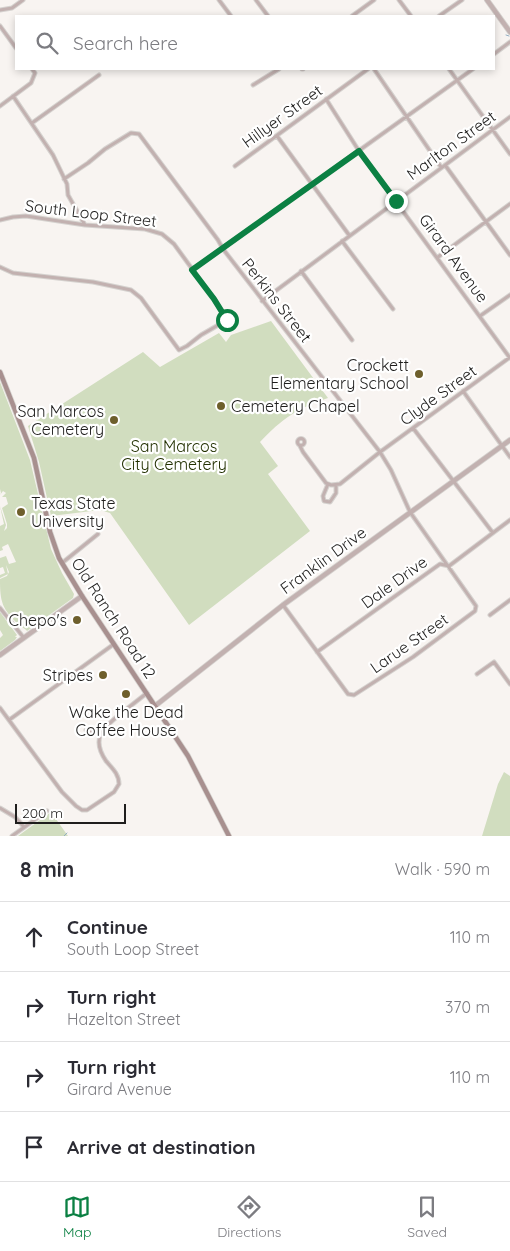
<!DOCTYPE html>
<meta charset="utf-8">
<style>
:root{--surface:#fff;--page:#f7f7f7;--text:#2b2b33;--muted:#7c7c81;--line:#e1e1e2;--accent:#0b8043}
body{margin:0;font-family:Quicksand,sans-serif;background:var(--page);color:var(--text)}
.scale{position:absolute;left:15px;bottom:12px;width:111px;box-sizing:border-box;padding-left:5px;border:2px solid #1f1e1d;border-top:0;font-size:14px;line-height:18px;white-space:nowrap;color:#1f1e1d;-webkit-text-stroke:4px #fff;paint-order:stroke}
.stop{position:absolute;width:15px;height:15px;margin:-11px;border:4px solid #0b8043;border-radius:50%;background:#fff}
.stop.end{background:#0b8043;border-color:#fff;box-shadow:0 1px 5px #0008}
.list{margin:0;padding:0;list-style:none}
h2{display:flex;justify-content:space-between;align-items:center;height:65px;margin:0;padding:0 20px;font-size:21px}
h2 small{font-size:16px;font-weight:400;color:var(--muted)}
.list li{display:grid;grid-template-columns:32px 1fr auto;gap:15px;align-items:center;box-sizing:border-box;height:70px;padding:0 20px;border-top:1px solid var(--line)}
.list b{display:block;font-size:19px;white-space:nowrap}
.list p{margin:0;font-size:16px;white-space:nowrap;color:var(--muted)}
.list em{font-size:16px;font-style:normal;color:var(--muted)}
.icon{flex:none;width:28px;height:28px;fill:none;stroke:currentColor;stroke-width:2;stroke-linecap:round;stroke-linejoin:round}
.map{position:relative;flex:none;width:510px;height:836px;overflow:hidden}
.search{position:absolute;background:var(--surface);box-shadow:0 2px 8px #0003;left:15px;right:15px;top:15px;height:55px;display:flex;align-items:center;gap:12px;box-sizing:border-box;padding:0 18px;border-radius:0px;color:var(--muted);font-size:19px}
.sheet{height:345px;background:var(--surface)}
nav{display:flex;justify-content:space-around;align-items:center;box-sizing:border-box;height:70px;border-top:1px solid var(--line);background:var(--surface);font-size:14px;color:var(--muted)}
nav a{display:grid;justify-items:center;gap:2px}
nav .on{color:var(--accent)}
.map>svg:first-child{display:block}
.green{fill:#d1ddbf}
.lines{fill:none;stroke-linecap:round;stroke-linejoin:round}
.stream{stroke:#93afc3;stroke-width:1}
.minor-casing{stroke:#d5d2cf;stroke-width:5}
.tertiary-casing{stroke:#d5d2cf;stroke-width:6}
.secondary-casing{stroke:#d5d2cf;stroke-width:6}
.minor{stroke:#c2b1b0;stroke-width:3}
.tertiary{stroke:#c2b1b0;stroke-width:4.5}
.secondary{stroke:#a8908f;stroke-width:4.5}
.route{stroke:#0b8043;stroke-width:6}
.poi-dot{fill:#6e5f2c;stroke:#fff;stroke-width:2}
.labels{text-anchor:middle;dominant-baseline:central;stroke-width:4.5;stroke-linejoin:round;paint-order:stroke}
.street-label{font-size:16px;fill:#1f1e1d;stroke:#fff}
.poi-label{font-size:16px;fill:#1f1e1d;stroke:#fff;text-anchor:end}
.park-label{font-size:16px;fill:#223000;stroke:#fff}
</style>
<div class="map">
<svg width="510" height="836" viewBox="0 0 510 836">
<rect width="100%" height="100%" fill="#f8f4f1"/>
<path class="green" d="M271,321l57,77c-32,11 -45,20 -68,44l18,24 -10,8 42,57 -121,94 -79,-112 -10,-3 -49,6 -12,-54 -11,-36 115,-74 17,15 59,-34 7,9 5,-7z
M0,382l30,78 21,89 11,24 12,21 -1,4 -46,33c-1,-2 -4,-3 -8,-6 -17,-16 -19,-23 -19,-46l7,-3 2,-4 -3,-7 2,9 -8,4v-3l5,-2 -2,-6 -3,1v-10l6,-2 3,8 7,-2 -8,-18 -6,3 1,3 -3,1v-25l4,-2 -4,-18 6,19 -2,6 3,-3v-4l-5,-16 6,-4 -2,-7h-4l4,-4 -3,-2 -3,4 1,-2 -1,-4z
M0,612l17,23 -2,2h2l-2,3 -15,11v-13l3,-3 -3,-5z
M504,772l6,4v60h-28l16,-52z
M51,812l17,24h-50z"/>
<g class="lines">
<path class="stream" d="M506,35l3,1
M64,836l3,-3"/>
<defs>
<path id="minor" d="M219,0l12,16
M256,0l12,16
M399,0l12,16
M0,10l12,-2 11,-8
M352,16l22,-16
M439,16l23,-16
M0,26l16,22
M494,54l16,-12
M302,69h1
M374,69l67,98
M449,69l61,85
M253,85l26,-16
M13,96l40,59 14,29 1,11 17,30
M326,99l33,52 151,207
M0,106l31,-23 4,-10 -3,-4
M32,123l67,-48
M277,136l72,99
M445,165l65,90
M235,166l133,-97
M64,179l24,-16 17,-14 26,-16 8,1 79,106 5,9 157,203 11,18 19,42 66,94 -1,5 -62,46 -59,38 -6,-1 -65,-89
M0,220l13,-3 13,-1 59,9 60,4 17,5 12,10 40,55 13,21 -26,15 -14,11 -8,4 -38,-52 -10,-8 -38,-8 -80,-9 -13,-6
M342,241l51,68
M438,257l72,-53
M192,270l281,-201
M301,271l51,69
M262,301l248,-184
M480,316l30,-21
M463,391l47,66
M413,428l80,105
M297.5 442a3.5 3.5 0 1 1 7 0a3.5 3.5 0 1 1-7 0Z
M300,446l3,6 23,31 5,2 9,-1 40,-32 129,-94
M328,484l-5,12 1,5 6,1 6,-9v-8
M62,563l36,-29
M0,608l24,30
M490,615l20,-15
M317,652l123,-88 9,2 61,-46
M477,674l17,-12 16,22
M0,708l62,84 14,14 6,4h5l27,-18 5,-8c0,-10 -7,-16 -13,-23 -15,-22 -4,-32 13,-46 9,-7 19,-15 28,-22
M9,720l105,-76
M86,730l14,4
M0,808l15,9 9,10
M12,836l35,-25"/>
<path id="tertiary" d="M487,0l23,32
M0,655l82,-59
M155,706l128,-101 227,-165"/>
<path id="secondary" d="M0,372l34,86 16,74 9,26 23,38 106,160 41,80"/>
</defs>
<use href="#minor" class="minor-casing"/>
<use href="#tertiary" class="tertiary-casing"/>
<use href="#secondary" class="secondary-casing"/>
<use href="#minor" class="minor"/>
<use href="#tertiary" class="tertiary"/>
<use href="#secondary" class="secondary"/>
</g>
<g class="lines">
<path class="route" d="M227,320l-13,-21 -22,-29 167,-119 37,50"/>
</g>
<g class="poi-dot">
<circle cx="419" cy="374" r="5"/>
<circle cx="221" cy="406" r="5"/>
<circle cx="114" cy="420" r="5"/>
<circle cx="21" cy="512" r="5"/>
<circle cx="77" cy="620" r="5"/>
<circle cx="103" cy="675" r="5"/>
<circle cx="126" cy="694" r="5"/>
</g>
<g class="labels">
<g class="street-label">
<text transform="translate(282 116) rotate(-36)">Hillyer Street</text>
<text transform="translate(451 145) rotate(-36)">Marlton Street</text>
<text transform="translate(91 213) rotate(7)">South Loop Street</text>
<text transform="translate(454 258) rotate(54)">Girard Avenue</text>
<text transform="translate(277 300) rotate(52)">Perkins Street</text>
<text transform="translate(438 395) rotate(-36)">Clyde Street</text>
<text transform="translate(323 560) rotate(-36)">Franklin Drive</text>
<text transform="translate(394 582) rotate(-36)">Dale Drive</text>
<text transform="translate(114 618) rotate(57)">Old Ranch Road 12</text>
<text transform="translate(409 643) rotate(-35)">Larue Street</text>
</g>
<g class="poi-label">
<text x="409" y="365">Crockett<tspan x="409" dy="18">Elementary School</tspan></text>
<text x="231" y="406" text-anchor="start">Cemetery Chapel</text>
<text x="104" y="411">San Marcos<tspan x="104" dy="18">Cemetery</tspan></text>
<text x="31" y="503" text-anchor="start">Texas State<tspan x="31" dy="18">University</tspan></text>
<text x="67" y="620">Chepo's</text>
<text x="93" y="675">Stripes</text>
<text x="126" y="712" text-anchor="middle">Wake the Dead<tspan x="126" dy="18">Coffee House</tspan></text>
</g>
<g class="park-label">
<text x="174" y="446">San Marcos<tspan x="174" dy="18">City Cemetery</tspan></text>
</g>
</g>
</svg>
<div class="scale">200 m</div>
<div class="stop" style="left:227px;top:320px"></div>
<div class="stop end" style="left:396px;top:201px"></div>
<div class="search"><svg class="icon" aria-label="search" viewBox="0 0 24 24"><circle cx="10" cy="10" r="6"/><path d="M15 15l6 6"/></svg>Search here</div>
</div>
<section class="sheet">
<h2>8 min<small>Walk · 590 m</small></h2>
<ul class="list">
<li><svg class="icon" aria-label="ahead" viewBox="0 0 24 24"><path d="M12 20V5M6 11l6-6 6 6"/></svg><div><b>Continue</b><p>South Loop Street</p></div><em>110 m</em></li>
<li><svg class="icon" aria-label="right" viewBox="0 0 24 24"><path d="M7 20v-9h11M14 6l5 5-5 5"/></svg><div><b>Turn right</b><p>Hazelton Street</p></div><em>370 m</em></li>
<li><svg class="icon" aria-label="right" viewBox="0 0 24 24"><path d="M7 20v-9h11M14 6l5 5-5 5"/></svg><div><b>Turn right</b><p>Girard Avenue</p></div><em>110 m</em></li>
<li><svg class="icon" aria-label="arrive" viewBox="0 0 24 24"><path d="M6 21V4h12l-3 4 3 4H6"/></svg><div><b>Arrive at destination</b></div></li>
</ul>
</section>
<nav>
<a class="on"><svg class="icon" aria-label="map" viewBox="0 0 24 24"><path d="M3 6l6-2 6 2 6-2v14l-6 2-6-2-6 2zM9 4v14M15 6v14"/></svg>Map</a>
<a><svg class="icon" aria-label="directions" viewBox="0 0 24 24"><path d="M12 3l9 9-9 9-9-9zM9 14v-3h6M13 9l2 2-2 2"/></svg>Directions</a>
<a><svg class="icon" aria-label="saved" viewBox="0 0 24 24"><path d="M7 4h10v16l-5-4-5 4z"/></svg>Saved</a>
</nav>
